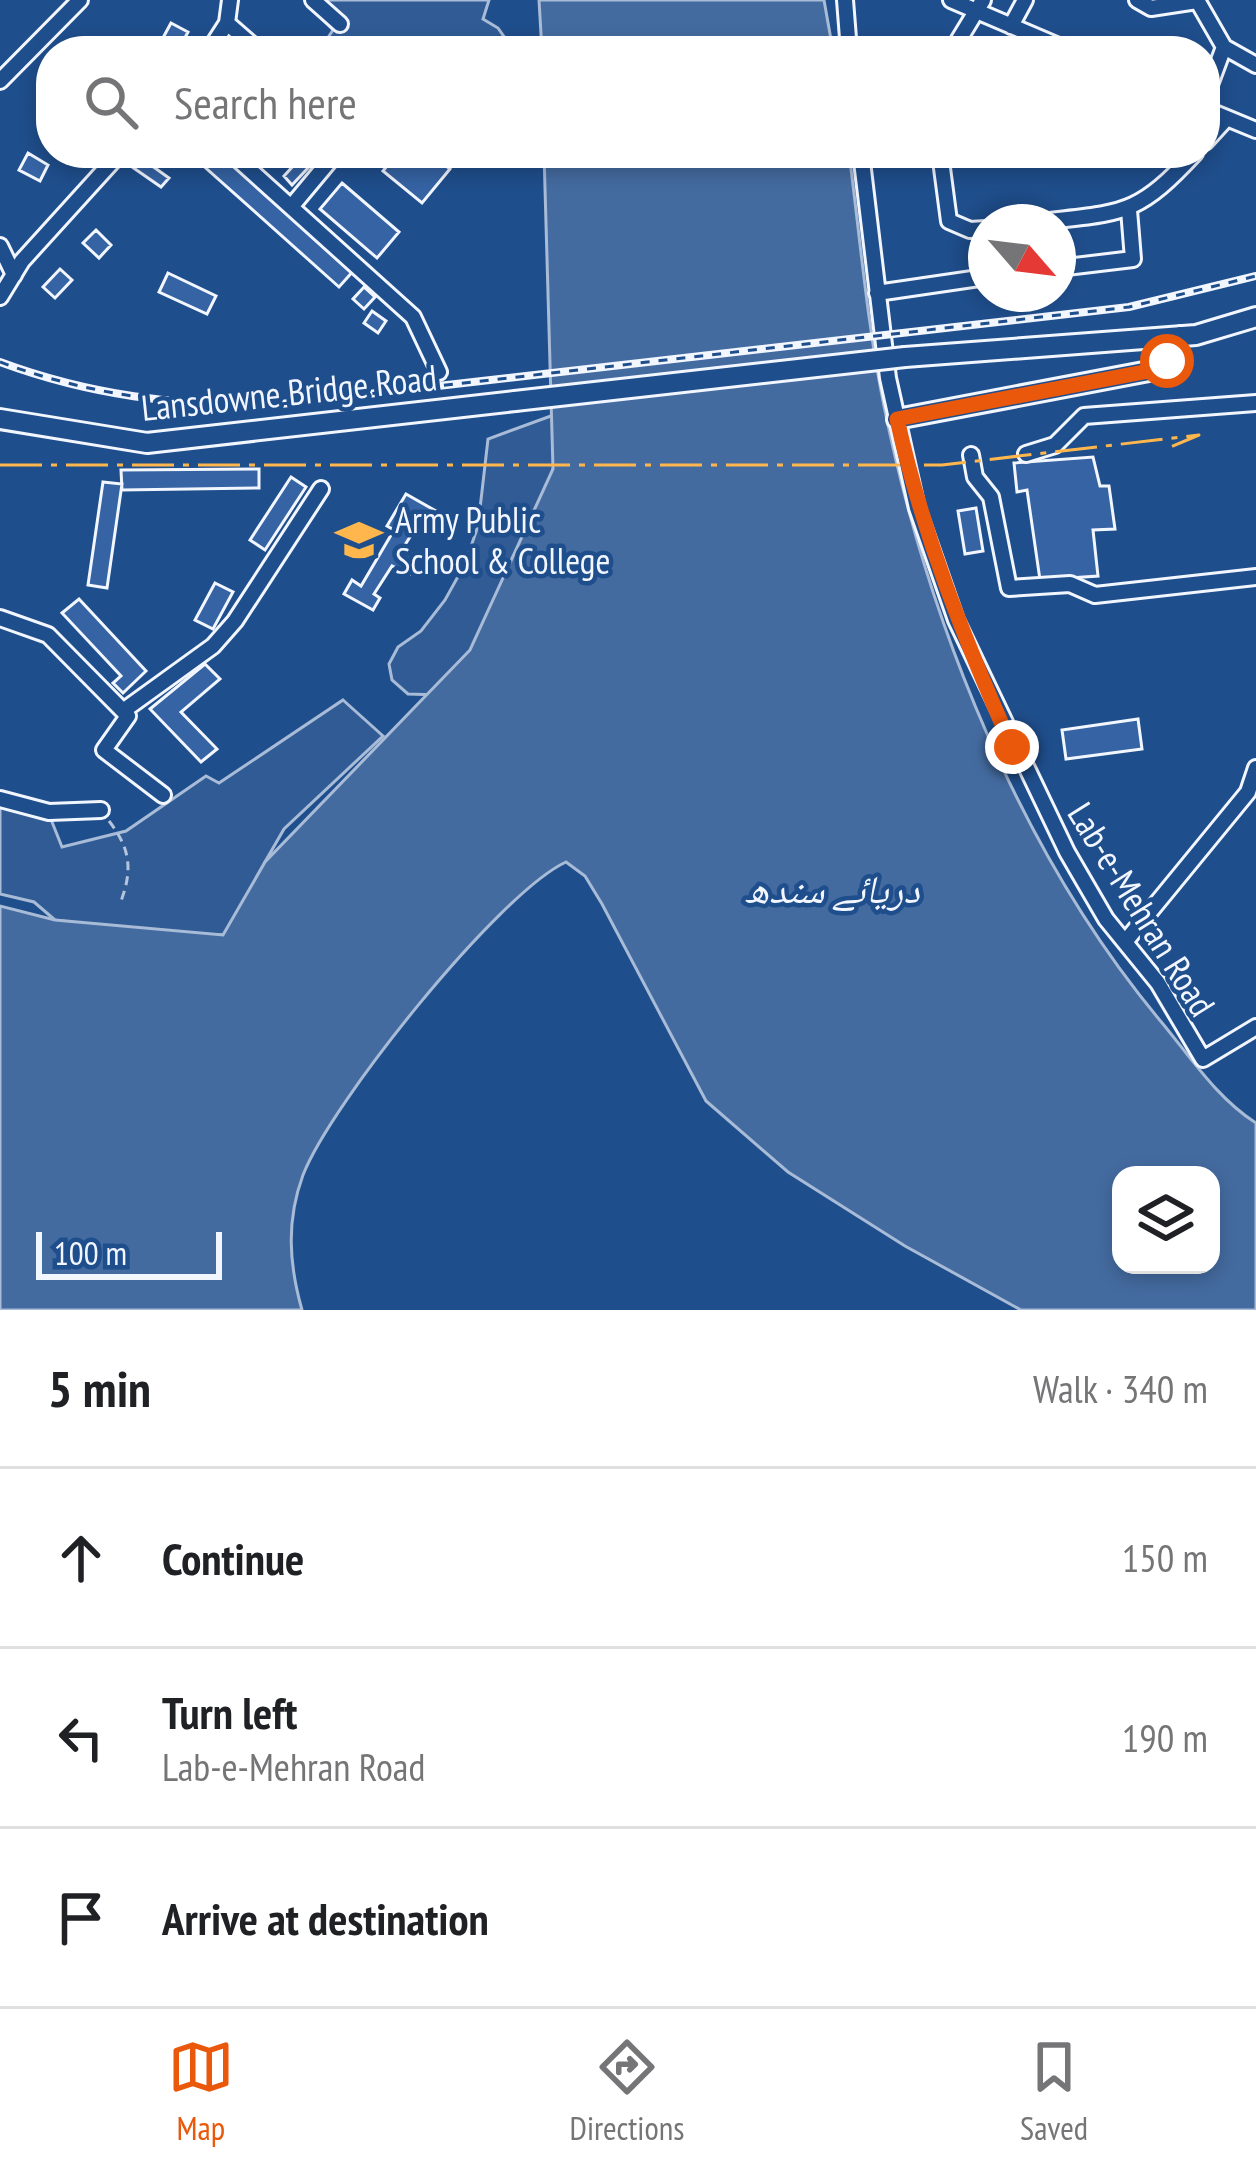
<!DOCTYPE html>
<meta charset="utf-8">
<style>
:root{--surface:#fff;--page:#f6f6f6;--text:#202124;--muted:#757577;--line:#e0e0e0;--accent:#ea580c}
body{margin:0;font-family:"PT Sans Narrow","Noto Naskh Arabic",sans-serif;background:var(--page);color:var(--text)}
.controls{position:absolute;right:36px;bottom:36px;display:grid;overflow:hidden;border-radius:24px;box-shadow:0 6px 18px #0003}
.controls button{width:108px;height:108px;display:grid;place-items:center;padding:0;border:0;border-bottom:3px solid var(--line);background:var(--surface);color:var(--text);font:60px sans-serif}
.compass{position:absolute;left:968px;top:204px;width:108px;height:108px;border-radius:50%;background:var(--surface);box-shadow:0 6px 18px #0003;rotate:118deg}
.scale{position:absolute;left:36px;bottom:30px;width:186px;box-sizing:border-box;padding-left:12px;border:6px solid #f2f6ff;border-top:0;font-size:33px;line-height:42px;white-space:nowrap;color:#f2f6ff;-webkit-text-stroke:9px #1f4e8c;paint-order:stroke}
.stop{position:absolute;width:36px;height:36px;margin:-27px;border:9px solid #ea580c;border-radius:50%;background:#fff}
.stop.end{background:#ea580c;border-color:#fff;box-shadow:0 3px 12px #0008}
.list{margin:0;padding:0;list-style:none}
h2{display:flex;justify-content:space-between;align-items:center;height:156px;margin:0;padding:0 48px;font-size:51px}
h2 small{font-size:39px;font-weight:400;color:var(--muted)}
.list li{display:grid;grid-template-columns:78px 1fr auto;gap:36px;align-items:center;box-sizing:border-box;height:180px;padding:0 48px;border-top:3px solid var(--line)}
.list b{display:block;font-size:45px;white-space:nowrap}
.list p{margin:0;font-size:39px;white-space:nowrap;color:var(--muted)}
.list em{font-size:39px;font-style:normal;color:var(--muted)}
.icon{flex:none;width:66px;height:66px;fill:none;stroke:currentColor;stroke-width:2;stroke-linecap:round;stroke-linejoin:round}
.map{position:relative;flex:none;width:1256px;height:1310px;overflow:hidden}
.search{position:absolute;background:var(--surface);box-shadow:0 6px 18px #0003;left:36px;right:36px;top:36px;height:132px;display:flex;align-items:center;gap:30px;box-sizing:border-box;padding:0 42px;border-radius:48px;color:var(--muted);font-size:45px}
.sheet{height:696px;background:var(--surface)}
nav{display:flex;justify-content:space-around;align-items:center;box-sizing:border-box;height:168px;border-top:3px solid var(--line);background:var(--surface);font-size:33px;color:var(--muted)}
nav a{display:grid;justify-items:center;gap:6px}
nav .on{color:var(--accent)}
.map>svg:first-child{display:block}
.built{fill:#305b95;stroke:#a8bbd7;stroke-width:3}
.water{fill:#446ba0;stroke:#a8bbd7;stroke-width:3;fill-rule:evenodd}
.building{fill:#3563a3;stroke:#f2f6ff;stroke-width:3}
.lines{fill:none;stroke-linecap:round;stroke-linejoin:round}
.minor-casing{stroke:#f2f6ff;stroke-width:20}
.major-casing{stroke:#f2f6ff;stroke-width:24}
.path{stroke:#b3c4dc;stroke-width:3;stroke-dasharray:9 6;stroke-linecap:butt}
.minor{stroke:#1f4e8c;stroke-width:14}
.major{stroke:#1f4e8c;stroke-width:18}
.rail-casing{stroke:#f2f6ff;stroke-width:8}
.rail{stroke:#1f4e8c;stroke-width:3;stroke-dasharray:9;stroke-linecap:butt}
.major-bridge-casing{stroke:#f2f6ff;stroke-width:24;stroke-linecap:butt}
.major-bridge{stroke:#1f4e8c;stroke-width:18}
.power{stroke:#ffb74d;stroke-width:3;stroke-dasharray:42 9 6 9;stroke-linecap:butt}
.route{stroke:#ea580c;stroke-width:15}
.labels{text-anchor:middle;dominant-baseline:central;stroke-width:9;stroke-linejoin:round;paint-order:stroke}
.street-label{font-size:36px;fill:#f2f6ff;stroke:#1f4e8c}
.poi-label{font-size:36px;fill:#f2f6ff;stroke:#1f4e8c;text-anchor:start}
.water-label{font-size:39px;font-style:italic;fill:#f2f6ff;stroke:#1f4e8c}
</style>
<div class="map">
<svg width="1256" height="1310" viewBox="0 0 1256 1310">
<rect width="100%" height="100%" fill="#1f4e8c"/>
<path class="built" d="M305,0h184l-6,19 15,9 16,23h-195l14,-21z
M570,409l-50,177 -80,109 -32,-1 -16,-14 -3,-16 9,-17 23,-16 24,-31 20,-36 13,-38 10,-87z
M343,700l40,36 -99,93 -19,33 -22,61 -20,12 -69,-2 -99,-13 -21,-18 -34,-8v-91l50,14 12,30 64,-16 80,-55 13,7z"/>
<path class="water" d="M539,0h285l9,51h-291z
M544,153h305c11,84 18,170 35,253 44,216 136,448 279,618 28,34 55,75 93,99v187h-235l-116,-64 -117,-74 -82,-71 -104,-197 -17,-28 -19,-14c-67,31 -235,241 -263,313 -17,46 -14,89 -1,135h-302v-404l55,14 168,15 42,-73 205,-212 83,-181zM1121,1175h90v90h-90z"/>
<path class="building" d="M171,23l17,9 -7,13 -17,-9z
M28,153l20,12 -8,16 -21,-11z
M134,153l35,25 -8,9 -36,-25z
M189,153h39l127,116 -16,18z
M305,153h17l-30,32 -8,-9z
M397,153h33l20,16 -28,34 -39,-32z
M342,183l57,49 -22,26 -57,-49z
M96,230l15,15 -12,13 -16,-15z
M60,269l12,11 -17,18 -12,-11z
M168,273l48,23 -9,18 -48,-22z
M364,287l11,10 -11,12 -11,-10z
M372,311l14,10 -8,12 -14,-10z
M1093,457l7,29h9l6,43 -22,1 5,46 -58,4 -13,-90 -10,2 -3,-29z
M259,469v19l-137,2 -1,-20z
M291,477l15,10 -41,63 -15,-10z
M103,482l19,2 -15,104 -19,-3z
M406,494l30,17 -5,12 -9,-5 -19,30 16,10 -9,16 -18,-8 -18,28 6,4 -7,12 -29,-16 8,-14 9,6 33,-56 -7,-4z
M976,508l7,43 -18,3 -7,-43z
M215,583l18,9 -20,37 -18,-9z
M79,599l67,72 -23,22 -10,-10 8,-7 -59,-63z
M205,664l15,15 -39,33 36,37 -16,13 -51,-53z
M1138,719l4,30 -76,10 -4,-29z"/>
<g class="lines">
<defs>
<path id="minor" d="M313,0l27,24
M845,0l4,51
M951,0l119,51
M1137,0l14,8 46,-7
M1197,0l27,47 -19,51
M227,23l32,28
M1011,26l14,-26
M1224,47l32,18
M209,51l18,-28 3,-23
M952,51l31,-51
M0,81l80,-81
M1205,109l51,21
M1205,142l22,-24
M231,153l182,164 26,55
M861,153l27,225 29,130 39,112 111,232 39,67 52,64 45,76 53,-32
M940,153l9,68 21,9 16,-1
M291,207l45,-54
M1040,222c83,-10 96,-5 155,-69
M0,246l14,29
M1058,268l75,-9 -4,-49
M877,293l109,-16
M0,297l22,-36 98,-108
M1026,454l29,-9 29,-29 172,-13
M971,455l4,22 16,20 18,91 61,-4 25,11 161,-18
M0,618l48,17 80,81 -24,34 59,45
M123,711l90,-65 22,-25 86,-132
M0,799l49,13 52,-2
M1125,942l123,-150 8,-24"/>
<path id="major" d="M905,357l291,-22 60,-18
M0,419l147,24 368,-42
M897,419l252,-48 18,-10 12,-25"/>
</defs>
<use href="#minor" class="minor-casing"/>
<use href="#major" class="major-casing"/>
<path class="path" d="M109,821c21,27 24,48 12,80"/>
<use href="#minor" class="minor"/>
<use href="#major" class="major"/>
<defs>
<path id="rail" d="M0,362c89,33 177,44 272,43l857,-98 127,-31"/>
</defs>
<use href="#rail" class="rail-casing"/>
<use href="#rail" class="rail"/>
<defs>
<path id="major-bridge" d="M515,401l390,-44"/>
</defs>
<use href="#major-bridge" class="major-bridge-casing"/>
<use href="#major-bridge" class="major-bridge"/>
<path class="power" d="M0,465h942l257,-30 -31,13"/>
</g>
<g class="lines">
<path class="route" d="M1012,747c-48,-108 -89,-212 -115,-328l252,-48 18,-10"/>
</g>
<defs>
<symbol id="university-bare" viewBox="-9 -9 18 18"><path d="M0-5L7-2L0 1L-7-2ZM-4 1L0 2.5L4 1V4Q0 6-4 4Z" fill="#ffb74d" stroke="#1f4e8c" stroke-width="2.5" paint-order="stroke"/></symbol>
</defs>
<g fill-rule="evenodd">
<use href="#university-bare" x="326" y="507" width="66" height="66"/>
</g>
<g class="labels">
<g class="street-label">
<text transform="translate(289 392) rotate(-6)">Lansdowne Bridge Road</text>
<text transform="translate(1142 909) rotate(58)">Lab-e-Mehran Road</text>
</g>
<g class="poi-label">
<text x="395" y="519">Army Public<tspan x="395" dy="41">School &amp; College</tspan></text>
</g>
<g class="water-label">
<text x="832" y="888">دریائے سندھ</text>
</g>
</g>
</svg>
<div class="controls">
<button><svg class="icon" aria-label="layers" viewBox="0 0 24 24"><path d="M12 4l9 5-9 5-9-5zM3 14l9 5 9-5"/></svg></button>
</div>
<svg class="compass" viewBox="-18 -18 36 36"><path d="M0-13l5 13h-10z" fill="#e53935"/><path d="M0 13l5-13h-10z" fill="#757577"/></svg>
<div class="scale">100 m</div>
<div class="stop" style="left:1167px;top:361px"></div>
<div class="stop end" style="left:1012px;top:747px"></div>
<div class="search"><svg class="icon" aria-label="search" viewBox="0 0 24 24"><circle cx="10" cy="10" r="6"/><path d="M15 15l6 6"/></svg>Search here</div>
</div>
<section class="sheet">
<h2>5 min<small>Walk · 340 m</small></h2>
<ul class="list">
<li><svg class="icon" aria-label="ahead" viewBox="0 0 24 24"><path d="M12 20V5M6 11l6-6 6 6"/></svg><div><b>Continue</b></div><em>150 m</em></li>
<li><svg class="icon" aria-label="left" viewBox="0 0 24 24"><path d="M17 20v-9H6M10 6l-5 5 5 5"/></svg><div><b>Turn left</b><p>Lab-e-Mehran Road</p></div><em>190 m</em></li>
<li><svg class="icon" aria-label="arrive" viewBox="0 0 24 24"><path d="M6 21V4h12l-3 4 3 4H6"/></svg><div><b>Arrive at destination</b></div></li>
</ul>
</section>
<nav>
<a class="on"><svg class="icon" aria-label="map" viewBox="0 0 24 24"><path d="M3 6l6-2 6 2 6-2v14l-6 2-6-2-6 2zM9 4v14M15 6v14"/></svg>Map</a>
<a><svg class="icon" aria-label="directions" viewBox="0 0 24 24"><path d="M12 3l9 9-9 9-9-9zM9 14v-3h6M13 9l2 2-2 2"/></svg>Directions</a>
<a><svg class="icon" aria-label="saved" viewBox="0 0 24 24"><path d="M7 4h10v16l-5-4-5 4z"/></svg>Saved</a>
</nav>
